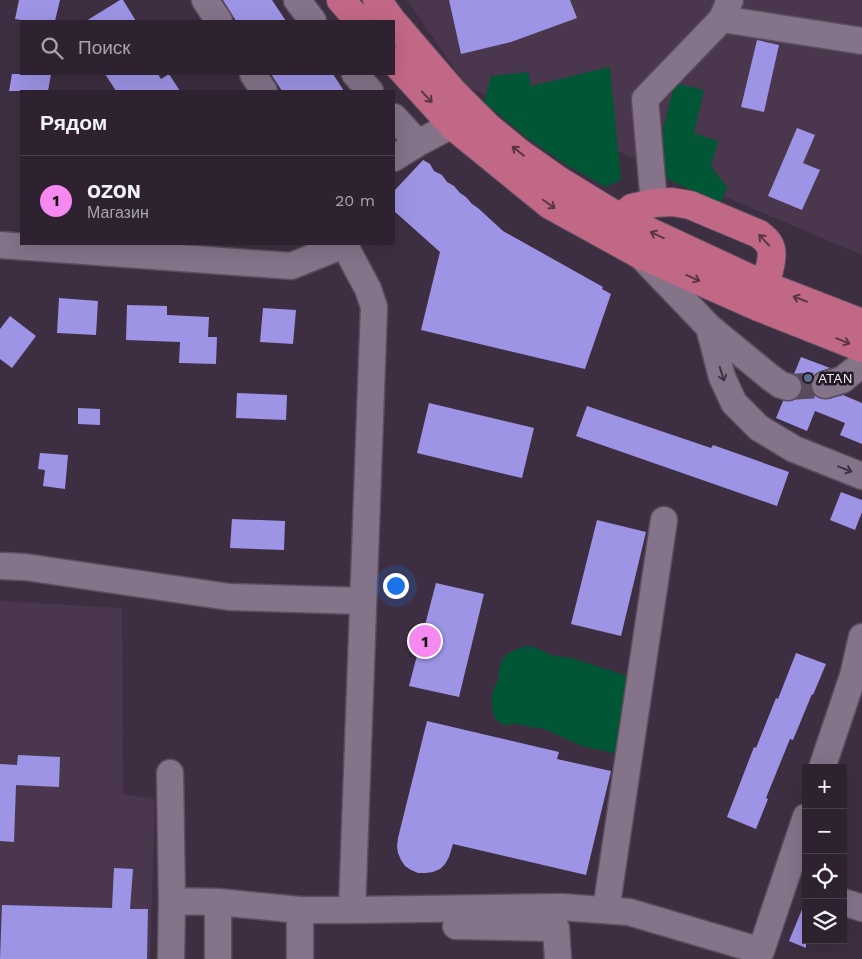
<!DOCTYPE html>
<html lang="ru">
<meta charset="utf-8">
<style>
:root{--surface:#2e2231;--page:#362a39;--text:#f1f3f6;--muted:#a7a4ab;--line:#493f4d;--accent:#f589ef}
body{margin:0;font-family:"Work Sans",sans-serif;background:var(--page);color:var(--text)}
.controls{position:absolute;right:15px;bottom:15px;display:grid;overflow:hidden;border-radius:0px;box-shadow:0 5px 20px #0002}
.controls button{width:45px;height:45px;display:grid;place-items:center;padding:0;border:0;border-bottom:1px solid var(--line);background:var(--surface);color:var(--text);font:25px sans-serif}
.you{position:absolute;left:395px;top:585px;width:18px;height:18px;margin:-12px;border:4px solid #fff;border-radius:50%;background:#1a73e8;box-shadow:0 0 0 8px #1a73e833}
.badge{display:grid;place-items:center;width:32px;height:32px;border-radius:50%;background:var(--accent);color:#111;font-size:16px;font-weight:700}
.pin{position:absolute;translate:-50% -50%;border:2px solid #fff;box-shadow:0 1px 5px #0006}
.list{margin:0;padding:0;list-style:none}
h2{display:flex;justify-content:space-between;align-items:center;height:65px;margin:0;padding:0 20px;font-size:21px}
h2 small{font-size:16px;font-weight:400;color:var(--muted)}
.list li{display:grid;grid-template-columns:32px 1fr auto;gap:15px;align-items:center;box-sizing:border-box;height:90px;padding:0 20px;border-top:1px solid var(--line)}
.list b{display:block;font-size:19px;white-space:nowrap}
.list p{margin:0;font-size:16px;white-space:nowrap;color:var(--muted)}
.list em{font-size:16px;font-style:normal;color:var(--muted)}
.icon{flex:none;width:28px;height:28px;fill:none;stroke:currentColor;stroke-width:2;stroke-linecap:round;stroke-linejoin:round}
.map{position:relative;flex:none;width:862px;height:959px;overflow:hidden}
.search{position:absolute;background:var(--surface);box-shadow:0 5px 20px #0002;left:20px;top:20px;width:375px;height:55px;display:flex;align-items:center;gap:12px;box-sizing:border-box;padding:0 18px;border-radius:0px;color:var(--muted);font-size:19px}
.panel{position:absolute;background:var(--surface);box-shadow:0 5px 20px #0002;left:20px;top:90px;width:375px;height:155px;border-radius:0px}
.map>svg:first-child{display:block}
.built{fill:#4a374e}
.green{fill:#015735}
.building{fill:#9d94e6}
.lines{fill:none;stroke-linecap:round;stroke-linejoin:round}
.minor-tunnel{stroke:#5a4a5c;stroke-width:26;stroke-dasharray:26 13;stroke-linecap:butt}
.minor-casing{stroke:#5b4e5d;stroke-width:29}
.major-casing{stroke:#5b4e5d;stroke-width:30}
.minor{stroke:#857389;stroke-width:26}
.major{stroke:#c26887;stroke-width:28}
.oneway{stroke:#593545}
.oneway2{stroke:#3e3441}
.service-dot{fill:#5c6f8a;stroke:#201922;stroke-width:2}
.labels{text-anchor:middle;dominant-baseline:central;stroke-width:5;stroke-linejoin:round;paint-order:stroke}
.poi-label{font-size:14px;fill:#f6ecf8;stroke:#201922;text-anchor:start}
</style>
<div class="map">
<svg width="862" height="959" viewBox="0 0 862 959">
<rect width="100%" height="100%" fill="#3e2e41"/>
<path class="built" d="M407,0h455v255l-395,-168z
M0,601l122,7 1,186 32,5 -5,160h-150z"/>
<path class="green" d="M610,67l11,113 -15,7 -38,-21 -42,-29 -42,-35 7,-26 37,-4 3,14z
M675,83l29,7 -10,43 24,8 -7,25 16,21 -6,16 -52,-23 -14,-20z
M528,646l11,3 12,6 24,4 62,20 -18,75 -37,-8 -40,-18c-10,1 -18,-4 -27,-4 -5,0 -10,3 -15,-1 -9,-6 -10,-23 -7,-32 2,-4 4,-7 5,-11 1,-6 1,-14 4,-19 4,-9 17,-13 26,-15z"/>
<path class="building" d="M19,0h41l-5,21h-28l-12,-2z
M120,0h3l13,21h-50z
M223,0h49l14,21h-50z
M449,0h121l7,18 -66,24 -50,12z
M757,40l22,5 -15,67 -23,-5z
M12,74h39l-3,17h-39z
M105,74h53l3,5 8,-5 11,17h-64z
M271,74h62l11,17h-62z
M797,128l18,7 -12,28 17,7 -18,40 -34,-14z
M423,160l7,4 4,7 8,4 5,7 7,4 6,7 6,4 6,7 6,4 25,23 100,56 -1,2 9,5 -26,75 -164,-39 19,-78 -46,-41v-20z
M59,298l39,3 -2,34 -39,-2z
M127,305l40,1v9l42,2 -1,20h9l-1,27 -37,-1 1,-21 -54,-2z
M263,308l33,2 -3,34 -33,-2z
M10,316l26,20 -24,32 -12,-9v-30z
M801,357l29,11 -9,3 -6,3 -4,7v8l4,7 6,3h8l14,-4 19,8v41l-22,-9 5,-12 -30,-12 -8,20 -31,-13 7,-17h9l7,-4 3,-5v-9l-3,-6 -5,-3z
M237,393l50,2 -1,25 -50,-2z
M429,403l105,25 -12,50 -105,-25z
M587,406l124,42 2,-3 76,27 -12,34 -201,-70z
M78,408l22,1v16l-22,-1z
M40,453l28,2 -3,34 -22,-3 2,-16 -7,-1z
M841,492l21,8v12l-7,18 -25,-10z
M232,519l53,2 -1,29 -54,-2z
M597,520l49,12 -25,104 -50,-12z
M436,583l48,11 -25,103 -50,-11z
M796,653l30,11 -13,31 -1,-1 -19,46 -3,-1 -24,59 2,1 -12,30 -29,-12 27,-70 2,1 20,-50 2,1z
M427,721l132,31 -2,7 54,12 -25,104 -133,-31 -4,13 -4,7 -5,5 -7,3 -7,1h-8l-7,-3 -6,-4 -4,-6 -3,-7 -1,-7 1,-8z
M18,755l42,2 -1,30 -43,-2 -2,57 -14,-1v-77l17,1z
M114,868l19,1 -3,40h18l-1,50h-147l2,-54 110,3z
M805,902h1v46l-17,-7z"/>
<g class="lines">
<path class="minor-tunnel" d="M788,387l37,-2"/>
<defs>
<path id="minor" d="M205,0l14,21
M297,0l16,21
M722,19l140,22
M253,74l11,17
M355,74l15,17
M394,117l24,26
M394,158l24,-15 34,-18
M654,203l-9,-104 77,-80 8,-19
M344,244l24,45 6,18 -22,603
M0,245l291,21 53,-21
M640,255l69,72 62,51 10,7 7,2
M709,327l13,50 12,26 25,25 35,21 68,27
M825,385l17,-5 20,-16
M0,566l25,1 204,30 134,4
M822,768l31,-92 9,-39
M170,773l2,128
M843,902l19,6
M300,910v49
M606,910l58,-390
M456,926l100,2 2,31
M171,959l1,-58 46,1 82,8h52l209,-3 68,5 132,39 45,-134
M218,959v-57"/>
<path id="major" d="M341,0l18,21
M377,0l15,21
M394,23l60,70 34,34 33,27 37,26 62,38 144,67 98,38
M394,61l60,66 96,78 89,49 117,52 106,42
M620,218l12,-10 22,-5 18,-1 18,3 69,29c5,4 9,7 11,12 6,13 -7,42 -12,55"/>
</defs>
<use href="#minor" class="minor-casing"/>
<use href="#major" class="major-casing"/>
<use href="#minor" class="minor"/>
<use href="#major" class="major"/>
</g>
<defs><path id="oneway-shaft" d="M-6 0H5M1.5-3L5.5 0L1.5 3" fill="none" stroke-width="1.6" stroke-linecap="round" stroke-linejoin="round" transform="scale(1.25)"/></defs>
<g class="oneway">
<use href="#oneway-shaft" transform="translate(427 97) rotate(47)"/>
<use href="#oneway-shaft" transform="translate(518 151) rotate(-142)"/>
<use href="#oneway-shaft" transform="translate(549 204) rotate(35)"/>
<use href="#oneway-shaft" transform="translate(657 235) rotate(-155)"/>
<use href="#oneway-shaft" transform="translate(764 240) rotate(-133)"/>
<use href="#oneway-shaft" transform="translate(693 278) rotate(24)"/>
<use href="#oneway-shaft" transform="translate(800 299) rotate(-159)"/>
<use href="#oneway-shaft" transform="translate(843 341) rotate(22)"/>
</g>
<g class="oneway2">
<use href="#oneway-shaft" transform="translate(722 374) rotate(72)"/>
<use href="#oneway-shaft" transform="translate(845 469) rotate(21)"/>
</g>
<circle class="service-dot" cx="808" cy="378" r="5"/>
<g class="labels">
<g class="poi-label">
<text x="818" y="378">ATAN</text>
</g>
</g>
</svg>
<div class="controls">
<button>+</button>
<button>−</button>
<button><svg class="icon" aria-label="locate" viewBox="0 0 24 24"><circle cx="12" cy="12" r="6"/><path d="M12 2v4M12 18v4M2 12h4M18 12h4"/></svg></button>
<button><svg class="icon" aria-label="layers" viewBox="0 0 24 24"><path d="M12 4l9 5-9 5-9-5zM3 14l9 5 9-5"/></svg></button>
</div>
<div class="you"></div>
<div class="pin badge" style="left:425px;top:641px">1</div>
<div class="search"><svg class="icon" aria-label="search" viewBox="0 0 24 24"><circle cx="10" cy="10" r="6"/><path d="M15 15l6 6"/></svg>Поиск</div>
<section class="panel">
<h2>Рядом<small></small></h2>
<ul class="list">
<li><span class="badge">1</span><div><b>OZON</b><p>Магазин</p></div><em>20 m</em></li>
</ul>
</section>
</div>
